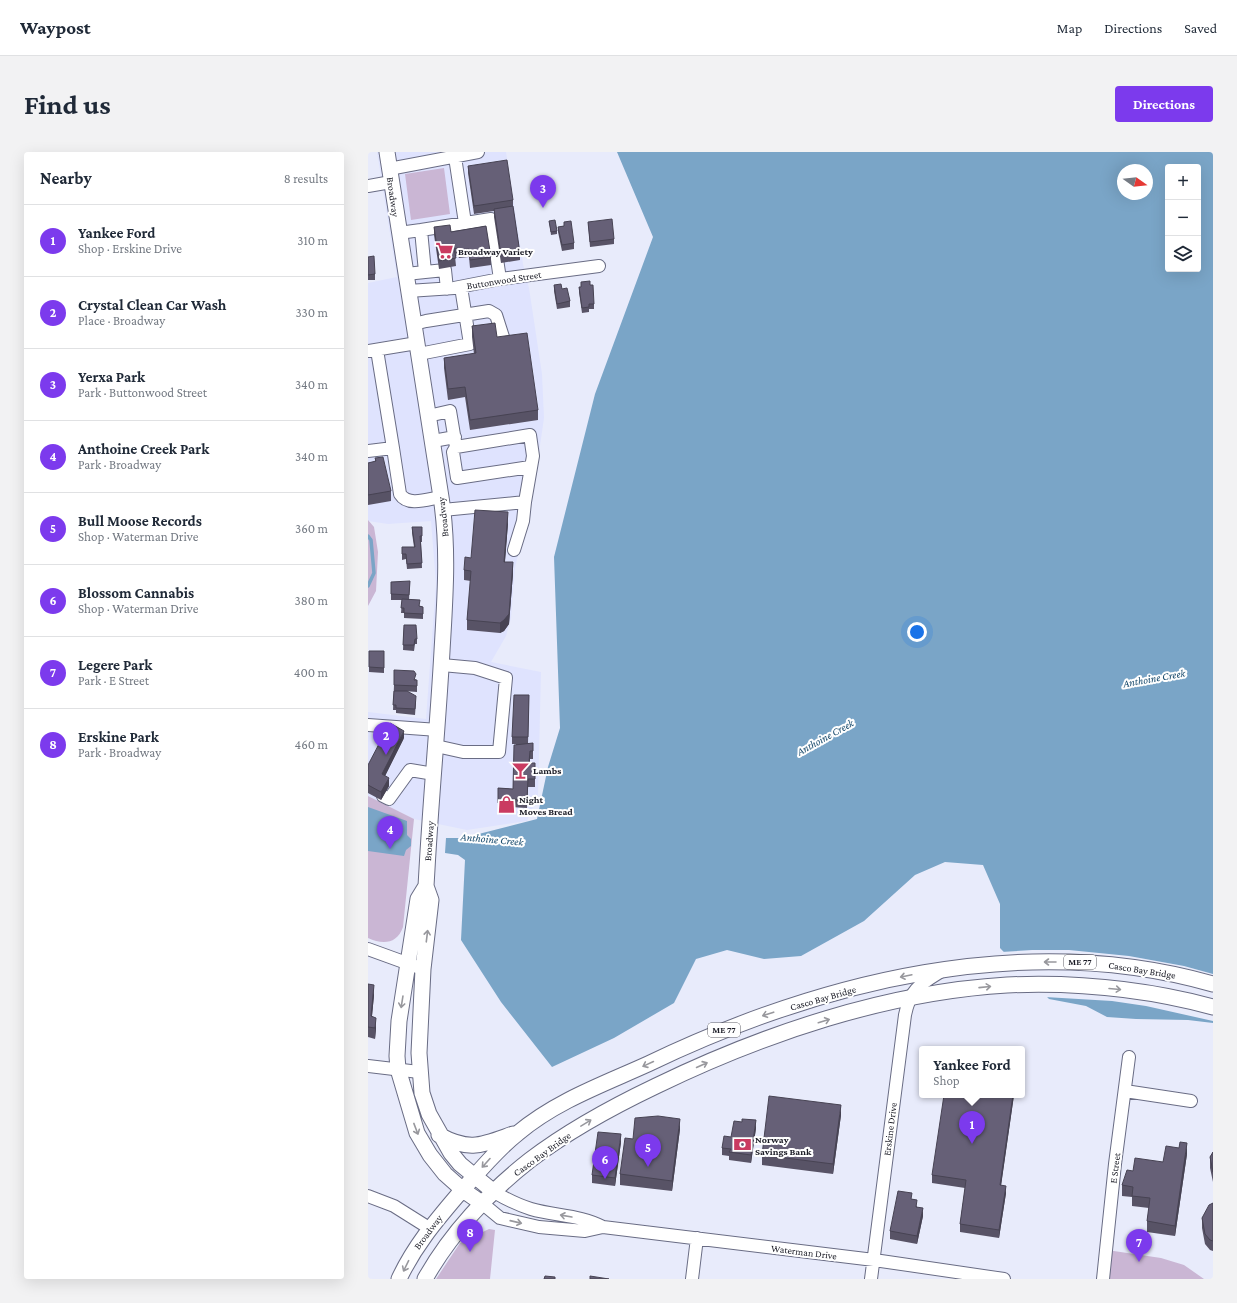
<!DOCTYPE html>
<meta charset="utf-8">
<style>
:root{--surface:#fff;--page:#f2f2f3;--text:#1f2937;--muted:#747a83;--line:#e0e1e3;--accent:#7c3aed}
body{margin:0;font-family:"Crimson Pro",serif;background:var(--page);color:var(--text)}
.controls{position:absolute;right:12px;top:12px;display:grid;overflow:hidden;border-radius:4px;box-shadow:0 4px 16px #0002}
.controls button{width:36px;height:36px;display:grid;place-items:center;padding:0;border:0;border-bottom:1px solid var(--line);background:var(--surface);color:var(--text);font:20px sans-serif}
.compass{position:absolute;left:749px;top:12px;width:36px;height:36px;border-radius:50%;background:var(--surface);box-shadow:0 4px 16px #0002;rotate:105deg}
.you{position:absolute;left:549px;top:480px;width:14px;height:14px;margin:-10px;border:3px solid #fff;border-radius:50%;background:#1a73e8;box-shadow:0 0 0 6px #1a73e833}
.badge{display:grid;place-items:center;width:26px;height:26px;border-radius:50%;background:var(--accent);color:#fff;font-size:13px;font-weight:700}
.pin{position:absolute;translate:-50% -33px;filter:drop-shadow(0 1px 2px #0008)}
.pin::after{content:'';position:absolute;top:21px;width:14px;height:12px;background:inherit;clip-path:polygon(0 0,100% 0,50% 100%)}
.popup{position:absolute;left:551px;top:894px;width:106px;height:52px;box-sizing:border-box;display:grid;place-content:center;border-radius:4px;background:var(--surface);filter:drop-shadow(0 1px 3px #0005);font-size:13px;white-space:nowrap;color:var(--muted)}
.popup b{font-size:15px;color:var(--text)}
.popup::after{content:'';position:absolute;left:50%;top:100%;margin-left:-8px;border:8px solid transparent;border-top-color:var(--surface)}
.list{margin:0;padding:0;list-style:none}
h2{display:flex;justify-content:space-between;align-items:center;height:52px;margin:0;padding:0 16px;font-size:17px}
h2 small{font-size:13px;font-weight:400;color:var(--muted)}
.list li{display:grid;grid-template-columns:26px 1fr auto;gap:12px;align-items:center;box-sizing:border-box;height:72px;padding:0 16px;border-top:1px solid var(--line)}
.list b{display:block;font-size:15px;white-space:nowrap}
.list p{margin:0;font-size:13px;white-space:nowrap;color:var(--muted)}
.list em{font-size:13px;font-style:normal;color:var(--muted)}
.icon{flex:none;width:22px;height:22px;fill:none;stroke:currentColor;stroke-width:2;stroke-linecap:round;stroke-linejoin:round}
.map{position:relative;flex:none;width:845px;height:1127px;overflow:hidden;border-radius:4px}
header{display:flex;align-items:center;gap:24px;box-sizing:border-box;height:56px;padding:0 20px;background:var(--surface);border-bottom:1px solid var(--line)}
header strong{font-size:19px}
nav{display:flex;gap:22px;margin-inline-start:auto;font-size:14px}
.intro{display:flex;align-items:center;justify-content:space-between;box-sizing:border-box;height:96px;padding:0 24px}
h1{margin:0;font-size:28px}
.button{padding:10px 18px;border-radius:4px;background:var(--accent);color:#fff;font-size:14px;font-weight:700}
main{display:flex;gap:24px;padding:0 24px}
aside{flex:1;background:var(--surface);border-radius:4px;box-shadow:0 4px 16px #0002}
.map>svg:first-child{display:block}
.built{fill:#dfe3fe}
.green{fill:#cab6d4}
.water{fill:#7aa5c7;fill-rule:evenodd}
.pier{fill:#e8ebfb}
.lines{fill:none;stroke-linecap:round;stroke-linejoin:round}
.stream{stroke:#7aa5c7;stroke-width:3.5}
.minor-casing{stroke:#696c84;stroke-width:14}
.major-casing{stroke:#696c84;stroke-width:17}
.minor{stroke:#fff;stroke-width:12}
.major{stroke:#fff;stroke-width:15}
.wall{fill:#585366}
.shaded-wall{fill:#474353}
.building{fill:#666077;stroke:#474353}
.oneway{stroke:#98989d}
.labels{text-anchor:middle;dominant-baseline:central;stroke-width:4;stroke-linejoin:round;paint-order:stroke}
.shield{fill:#fff;stroke:#5f5f66;stroke-width:1}
.shield-label{font-size:9px;font-weight:bold;fill:#1a1b25}
.street-label{font-size:10px;fill:#1a1b25;stroke:#fff}
.poi-label{font-size:10px;font-weight:bold;fill:#1a1b25;stroke:#fff;text-anchor:start}
.water-label{font-size:11px;font-style:italic;fill:#1a4c6e;stroke:#fff}
</style>
<header>
<strong>Waypost</strong>
<nav><a>Map</a><a>Directions</a><a>Saved</a></nav>
</header>
<div class="intro"><h1>Find us</h1><a class="button">Directions</a></div>
<main>
<aside>
<h2>Nearby<small>8 results</small></h2>
<ul class="list">
<li><span class="badge">1</span><div><b>Yankee Ford</b><p>Shop · Erskine Drive</p></div><em>310 m</em></li>
<li><span class="badge">2</span><div><b>Crystal Clean Car Wash</b><p>Place · Broadway</p></div><em>330 m</em></li>
<li><span class="badge">3</span><div><b>Yerxa Park</b><p>Park · Buttonwood Street</p></div><em>340 m</em></li>
<li><span class="badge">4</span><div><b>Anthoine Creek Park</b><p>Park · Broadway</p></div><em>340 m</em></li>
<li><span class="badge">5</span><div><b>Bull Moose Records</b><p>Shop · Waterman Drive</p></div><em>360 m</em></li>
<li><span class="badge">6</span><div><b>Blossom Cannabis</b><p>Shop · Waterman Drive</p></div><em>380 m</em></li>
<li><span class="badge">7</span><div><b>Legere Park</b><p>Park · E Street</p></div><em>400 m</em></li>
<li><span class="badge">8</span><div><b>Erskine Park</b><p>Park · Broadway</p></div><em>460 m</em></li>
</ul>
</aside>
<div class="map">
<svg width="845" height="1127" viewBox="0 0 845 1127">
<rect width="100%" height="100%" fill="#e8ebfb"/>
<path class="built" d="M9,0h129l17,112 6,24 13,86 2,44 -9,62 -20,88 -4,50 -5,18 -15,26 50,10 -3,123 -11,26 -60,9 -53,-11 -46,-23v-84l58,7 10,-135 -5,-63 -43,3 -20,-3v-238l29,-6z"/>
<path class="green" d="M76,16l6,46 -39,6 -6,-46z
M0,368l6,7 4,25 -2,39 -8,15z
M0,644l46,23 -11,108c-6,17 -20,18 -35,11z
M121,1077l6,1 -5,49h-54l24,-36z
M739,1098l54,8 23,7 20,14h-101z"/>
<path class="water" d="M249,0h596v871l-25,-3 -52,-1 -29,-2 -21,-11 -37,-7 -49,-51v-44l-17,-39 -38,-3 -30,13 -51,46 -63,35 -37,3 -37,-9 -31,9 -22,44 -60,35 -62,29 -51,-65 -40,-62 4,-80 -7,-5 -13,-2 1,-15h17l74,-19 11,-52 12,-39 -6,-171 41,-163 58,-157zM800,15h30v102h-30zM755,18h24v24h-24z
M0,655l39,14v14l4,4v7l-5,4 -2,6 -36,-5z"/>
<path class="pier" d="M664,798h37l60,6 55,10 29,8v47l-67,-15 -34,-5 -67,-4 -44,-45z"/>
<g class="lines">
<path class="stream" d="M0,384l3,4 3,33 -6,13"/>
<defs>
<path id="minor" d="M87,5l10,66
M21,17l89,-17
M0,34l23,-4
M53,78l70,-11 9,60
M31,81l22,-3 4,42 -19,2
M57,120l20,-2 2,19
M40,139l46,-3 46,-9 99,-13
M46,172l12,-3 63,-10 7,4 8,25
M0,199l49,-8
M51,202l51,-10 -9,-57
M60,264l22,-5 6,36 74,-12 3,21 -8,46 -82,8
M65,289l22,-4
M88,295l-3,5 4,26 73,-11
M25,296l7,46c8,13 28,5 41,3
M0,299l25,-3 -16,-98
M146,398l9,-29 2,-19
M0,573l70,5
M68,594l27,6h36l7,-74 -31,-10 -33,-3
M15,644l6,3 21,-29 24,4
M0,797l55,20
M0,914l51,6
M757,939l66,10
M126,1040c12,7 24,13 37,17 24,7 50,6 72,18
M0,1044l26,10 35,22
M115,1052l17,14 39,9 46,4 18,-4 271,33 130,19
M324,1127l5,-41
M503,1127l34,-264c5,-25 14,-30 35,-43
M735,1127l12,-115 14,-107"/>
<path id="major" d="M19,0l54,345c8,51 4,102 1,154 -4,73 -11,145 -15,218l-1,17 -8,13 -19,122 -2,35 1,13 19,64 13,22 15,19 18,16 20,14
M58,734l5,14 -8,69 -4,84 3,40 7,21 22,39 9,11 34,28
M71,983c31,17 43,10 74,-1
M31,1127c15,-32 35,-56 58,-83 20,-22 38,-45 61,-63 38,-32 86,-49 130,-69 173,-83 376,-134 565,-80
M57,1127c25,-45 64,-87 105,-119 38,-29 82,-53 126,-74 107,-52 231,-94 351,-101 69,-3 139,4 206,22"/>
</defs>
<use href="#minor" class="minor-casing"/>
<use href="#major" class="major-casing"/>
<use href="#minor" class="minor"/>
<use href="#major" class="major"/>
</g>
<path class="wall" d="M100,14l45,34v7l7,46v7l-19,3 -7,-46v-6l-20,3 -6,-41z
M181,69l8,10v3l-6,1z
M196,70l10,21v6l-12,2 -4,-19v-5l6,-1z
M220,70l26,17v5l-24,3z
M66,75l17,5 40,25v8l-21,3 -1,-11 -10,1 -1,-2h-3l1,10 -17,3 -5,-34z
M0,105l7,17v6h-7z
M213,130l9,3 4,19v5h-5v3l-7,1 -3,-21v-5h2z
M186,133l8,4 8,12v6l-13,2 -3,-18z
M104,174l25,11 41,73v10l-68,10 -5,-33 -17,3 -4,-32v-10l30,-4 -2,-17z
M7,306l16,33v10l-23,4v-42l7,-1z
M140,371l-3,39 8,11 -4,51 -5,7 -4,2 -33,-3v-10l4,-39 -7,-1v-10l7,-12z
M44,375h10v15h-1l1,26 -15,1 -1,-10 -4,1v-13h12l-2,-14z
M42,429l-1,19 11,6 3,1v12l-19,-1v-5h-3l1,-13h-11v-6z
M36,473l13,14v5h-2l-1,7 -11,-1z
M1,499h15v22l-15,-1z
M48,527v1h1v12l-13,-1 12,11 -1,13 -19,-2v-3h-3l1,-25z
M161,543l-1,49 5,-1v16h-3v4h5v24h-7l-1,21 -17,-1v4l-12,-1v-22l15,1 3,-45h-4v-7z
M36,586l-19,38 4,10 -8,14 -13,-7v-28z
M0,832l6,11 -2,21 4,12 -1,11 -7,-2z
M605,943h41l-13,90 5,8 -7,45 -39,-6v-8l5,-36 -33,-5v-8l41,-78z
M473,963l-8,59 -71,-9v-10z
M388,976l-5,35 -22,-3v-4l-7,-1v-7l9,-11z
M312,977l-8,62 -52,-6v-11l13,-35z
M253,990l-6,44 -23,-3v-8z
M845,1000v30l-3,-14v-11z
M819,1002l-12,82 -28,-4v-11l2,-13 -17,-2v-9l-10,-1v-11l11,-14 30,-9z
M544,1047l11,17 -6,28 -27,-5v-8z
M845,1051v48l-3,-1 -5,-6 -3,-16v-10z"/>
<path class="shaded-wall" d="M140,360v11l-4,49v-10z
M145,410v11l-4,51 -5,7 -4,2v-10z
M36,579v7l-22,44v-8z
M21,626v8l-8,14v-8z
M6,833v10l-3,31v-10z
M8,866v10l-1,11v-11z
M645,943h1l-14,98v-8z
M473,953v10l-8,59v-10z
M312,967v10l-8,62v-10z
M388,968v8l-5,35v-8z
M253,982v8l-6,44v-8z
M819,991v11l-12,82v-10z
M638,1034v7l-7,45v-8z
M555,1056v8l-6,28v-8z"/>
<path class="building" d="M139,8l6,40 -39,6 -6,-40z
M145,54l7,47 -19,2 -7,-46z
M244,67l2,20 -24,3 -2,-20z
M187,68l2,11 -6,1 -2,-11z
M203,69l3,22 -12,2 -4,-18 6,-1v-4z
M82,73l1,7 35,-6 5,31 -21,3 -1,-11 -10,1 -1,-2 -4,1 2,9 -17,3 -5,-34z
M6,104l1,18 -7,1v-18z
M222,129v4h3l1,19h-5v3l-7,1 -3,-21h2v-5z
M193,132l1,5 5,-1 3,13 -13,3 -3,-19z
M127,171l2,14 30,-4 11,77 -68,10 -5,-33 -17,2 -4,-31 32,-5 -4,-27z
M15,305l8,34 -23,4v-32l8,-2 -1,-3z
M107,358l33,2 -4,50h9l-4,52 -5,6 -4,3 -33,-3 4,-49 -7,-1 1,-13 6,1z
M44,375h10v9h-2l2,27 -15,1 -1,-10h-4v-7h13z
M42,429l-1,14 -18,-1v-12z
M34,447l18,1 -1,6 4,1v7l-19,-1v-5h-3z
M36,473h12l1,14h-2l-1,6h-11z
M1,499h15v17l-15,-1z
M26,518l20,1 2,3 -2,6h3v6l-23,-1z
M26,539h13l9,5 -1,13 -19,-1v-3h-3z
M146,543h15l-1,42h-16z
M22,571l14,8 -22,43 7,4 -8,14 -13,-7v-20z
M165,591v8h-3l-1,12h6v16h-7l-1,21 -17,-1v4h-12v-15l15,1 1,-44z
M0,832l6,1 -3,31 5,2 -1,10 -7,-1z
M576,943h14l15,2v-2h40l-13,90 6,1 -7,44 -39,-6 6,-44 -34,-5z
M401,944l72,9 -8,59 -71,-9z
M290,964l22,3 -8,62 -52,-7 5,-36 8,1 2,-21z
M374,967l14,1 -5,35 -22,-3 2,-3 -9,-1 2,-12 7,1 3,-16 8,1z
M230,980l23,2 -6,44 -23,-3z
M812,990l7,1 -12,83 -28,-5 3,-23 -18,-2 1,-9 -11,-2 5,-15 6,1 2,-13 28,4 3,-16 13,2z
M845,1000v20l-3,-15z
M530,1039l14,2 -1,6 6,1 -1,7 7,1 -6,28 -27,-5z
M845,1051v38l-3,-1 -5,-6 -3,-16 7,-13z
M177,1124l10,1v2h-11z
M222,1124l19,3h-19z"/>
<defs><path id="oneway-shaft" d="M-6 0H5M1.5-3L5.5 0L1.5 3" fill="none" stroke-width="1.6" stroke-linecap="round" stroke-linejoin="round"/></defs>
<g class="oneway">
<use href="#oneway-shaft" transform="translate(59 784) rotate(-83)"/>
<use href="#oneway-shaft" transform="translate(682 810) rotate(180)"/>
<use href="#oneway-shaft" transform="translate(538 824) rotate(168)"/>
<use href="#oneway-shaft" transform="translate(617 835) rotate(-6)"/>
<use href="#oneway-shaft" transform="translate(747 837) rotate(5)"/>
<use href="#oneway-shaft" transform="translate(34 850) rotate(99)"/>
<use href="#oneway-shaft" transform="translate(400 862) rotate(162)"/>
<use href="#oneway-shaft" transform="translate(456 869) rotate(-17)"/>
<use href="#oneway-shaft" transform="translate(280 912) rotate(155)"/>
<use href="#oneway-shaft" transform="translate(334 913) rotate(-24)"/>
<use href="#oneway-shaft" transform="translate(218 971) rotate(-31)"/>
<use href="#oneway-shaft" transform="translate(48 977) rotate(69)"/>
<use href="#oneway-shaft" transform="translate(118 1011) rotate(132)"/>
<use href="#oneway-shaft" transform="translate(198 1064) rotate(-170)"/>
<use href="#oneway-shaft" transform="translate(148 1070) rotate(13)"/>
<use href="#oneway-shaft" transform="translate(38 1114) rotate(116)"/>
</g>
<defs>
<symbol id="supermarket-bare" viewBox="-9 -9 18 18"><path d="M-6-5.5h2.5l.6 2H6L4.5 2H-2.5L-4.4-4H-6ZM-1.5 3.2a1.3 1.3 0 1 0 .1 0ZM3 3.2a1.3 1.3 0 1 0 .1 0Z" fill="#ca3b61" stroke="#fff" stroke-width="2.5" paint-order="stroke"/></symbol>
<symbol id="bar-bare" viewBox="-9 -9 18 18"><path d="M-6-5H6L.8 .8V4.5H3.5V6h-7V4.5H-.8V.8Z" fill="#ca3b61" stroke="#fff" stroke-width="2.5" paint-order="stroke"/></symbol>
<symbol id="shop-bare" viewBox="-9 -9 18 18"><path d="M-5-2.5h2.3a2.7 3.5 0 0 1 5.4 0H5L5.5 6h-11ZM-1.5-2.5h3a1.5 2.3 0 0 0-3 0Z" fill="#ca3b61" stroke="#fff" stroke-width="2.5" paint-order="stroke"/></symbol>
<symbol id="bank-bare" viewBox="-9 -9 18 18"><path d="M-6-4H6V4H-6ZM0-2.3a2.3 2.3 0 1 0 0 4.6a2.3 2.3 0 1 0 0-4.6Z" fill="#ca3b61" stroke="#fff" stroke-width="2.5" paint-order="stroke"/></symbol>
</defs>
<g fill-rule="evenodd">
<use href="#supermarket-bare" x="64" y="86" width="25" height="25"/>
<use href="#bar-bare" x="140" y="606" width="25" height="25"/>
<use href="#shop-bare" x="126" y="640" width="25" height="25"/>
<use href="#bank-bare" x="362" y="980" width="25" height="25"/>
</g>
<g class="labels">
<g class="shield">
<rect x="696" y="803" width="32" height="14" rx="3"/>
<rect x="340" y="871" width="32" height="14" rx="3"/>
</g>
<g class="shield-label">
<text x="712" y="810">ME 77</text>
<text x="356" y="878">ME 77</text>
</g>
<g class="street-label">
<text transform="translate(25 45) rotate(82)">Broadway</text>
<text transform="translate(136 128) rotate(-9)">Buttonwood Street</text>
<text transform="translate(75 365) rotate(-96)">Broadway</text>
<text transform="translate(61 689) rotate(-86)">Broadway</text>
<text transform="translate(774 818) rotate(9)">Casco Bay Bridge</text>
<text transform="translate(455 846) rotate(-16)">Casco Bay Bridge</text>
<text transform="translate(522 977) rotate(-83)">Erskine Drive</text>
<text transform="translate(174 1002) rotate(-36)">Casco Bay Bridge</text>
<text transform="translate(747 1016) rotate(-83)">E Street</text>
<text transform="translate(60 1080) rotate(-53)">Broadway</text>
<text transform="translate(436 1100) rotate(7)">Waterman Drive</text>
</g>
<g class="poi-label">
<text x="90" y="99">Broadway Variety</text>
<text x="165" y="618">Lambs</text>
<text x="151" y="647">Night<tspan x="151" dy="12">Moves Bread</tspan></text>
<text x="387" y="987">Norway<tspan x="387" dy="12">Savings Bank</tspan></text>
</g>
<g class="water-label">
<text transform="translate(786 526) rotate(-10)">Anthoine Creek</text>
<text transform="translate(457 585) rotate(-29)">Anthoine Creek</text>
<text transform="translate(124 687) rotate(5)">Anthoine Creek</text>
</g>
</g>
</svg>
<div class="controls">
<button>+</button>
<button>−</button>
<button><svg class="icon" aria-label="layers" viewBox="0 0 24 24"><path d="M12 4l9 5-9 5-9-5zM3 14l9 5 9-5"/></svg></button>
</div>
<svg class="compass" viewBox="-18 -18 36 36"><path d="M0-13l5 13h-10z" fill="#e53935"/><path d="M0 13l5-13h-10z" fill="#747a83"/></svg>
<div class="you"></div>
<div class="pin badge" style="left:604px;top:992px">1</div>
<div class="popup"><b>Yankee Ford</b>Shop</div>
<div class="pin badge" style="left:18px;top:603px">2</div>
<div class="pin badge" style="left:175px;top:56px">3</div>
<div class="pin badge" style="left:22px;top:697px">4</div>
<div class="pin badge" style="left:280px;top:1015px">5</div>
<div class="pin badge" style="left:237px;top:1027px">6</div>
<div class="pin badge" style="left:771px;top:1110px">7</div>
<div class="pin badge" style="left:102px;top:1100px">8</div>
</div>
</main>
